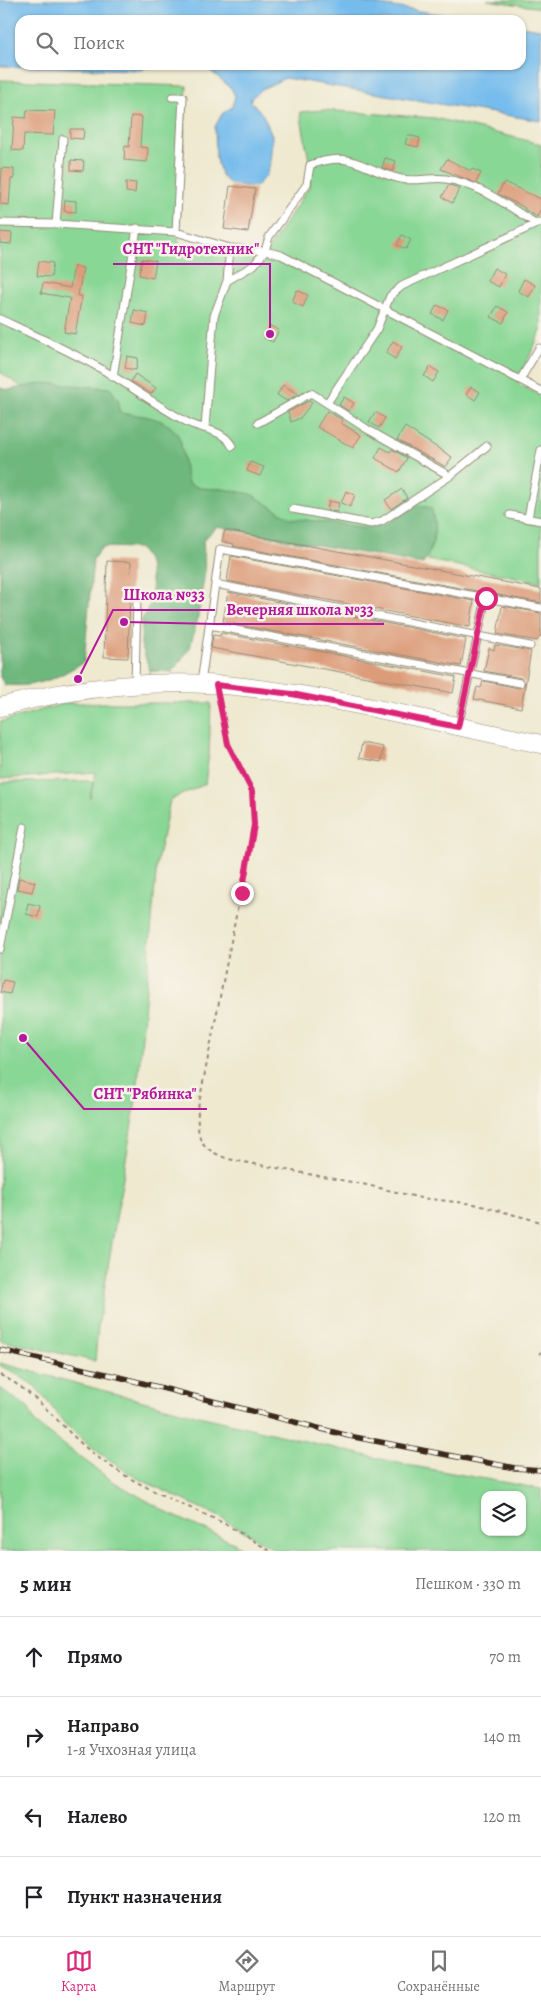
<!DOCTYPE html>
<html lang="ru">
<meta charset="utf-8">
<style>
:root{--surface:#fff;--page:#f6f6f6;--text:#202124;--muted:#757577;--line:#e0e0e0;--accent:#db2777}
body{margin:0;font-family:Alegreya,serif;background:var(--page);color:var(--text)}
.controls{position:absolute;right:15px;bottom:15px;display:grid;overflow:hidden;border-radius:10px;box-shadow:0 1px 4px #0004}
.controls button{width:45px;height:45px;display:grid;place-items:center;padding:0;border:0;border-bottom:1px solid var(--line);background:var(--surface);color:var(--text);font:25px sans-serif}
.stop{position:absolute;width:15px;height:15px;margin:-11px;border:4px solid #db2777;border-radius:50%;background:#fff}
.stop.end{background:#db2777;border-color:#fff;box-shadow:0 1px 5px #0008}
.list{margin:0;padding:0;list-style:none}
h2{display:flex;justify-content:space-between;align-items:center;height:65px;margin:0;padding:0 20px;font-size:21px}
h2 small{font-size:16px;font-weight:400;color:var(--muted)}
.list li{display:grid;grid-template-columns:32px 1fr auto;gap:15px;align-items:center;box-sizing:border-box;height:80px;padding:0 20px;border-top:1px solid var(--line)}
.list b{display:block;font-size:19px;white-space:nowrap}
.list p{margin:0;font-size:16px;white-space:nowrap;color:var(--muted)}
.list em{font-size:16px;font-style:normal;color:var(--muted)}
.icon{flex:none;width:28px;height:28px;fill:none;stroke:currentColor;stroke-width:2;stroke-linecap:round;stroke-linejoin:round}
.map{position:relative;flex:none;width:541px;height:1551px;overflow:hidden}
.search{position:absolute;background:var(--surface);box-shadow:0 1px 4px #0004;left:15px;right:15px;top:15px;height:55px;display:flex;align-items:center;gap:12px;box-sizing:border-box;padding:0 18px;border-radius:15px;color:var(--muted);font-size:19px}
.sheet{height:385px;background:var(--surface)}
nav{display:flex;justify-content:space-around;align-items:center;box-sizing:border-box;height:70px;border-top:1px solid var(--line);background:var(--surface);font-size:14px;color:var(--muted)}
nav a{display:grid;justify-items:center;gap:2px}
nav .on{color:var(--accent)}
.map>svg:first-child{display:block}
.green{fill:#89d795;stroke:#62805a;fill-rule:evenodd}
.forest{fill:#6eb87e;stroke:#54714e}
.water{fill:#75bced;stroke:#587386}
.building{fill:#dc9b79}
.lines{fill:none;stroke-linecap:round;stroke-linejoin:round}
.service-casing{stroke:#958a77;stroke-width:9}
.tertiary-casing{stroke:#958a77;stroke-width:19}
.path{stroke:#958a77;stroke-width:2;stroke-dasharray:4 4;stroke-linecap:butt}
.service{stroke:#fff;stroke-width:7}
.tertiary{stroke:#fff;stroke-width:18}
.rail-casing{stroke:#3b2a1e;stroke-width:5.5}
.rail{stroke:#f7f3e8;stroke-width:4;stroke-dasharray:11;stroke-linecap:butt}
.route{stroke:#db2777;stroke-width:6}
.leader{fill:none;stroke:#b5179e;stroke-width:2}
.callout-dot{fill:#b5179e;stroke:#f7f3e8;stroke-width:2}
.callout-label{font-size:16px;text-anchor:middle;font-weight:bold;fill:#b5179e;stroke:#f7f3e8;stroke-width:5;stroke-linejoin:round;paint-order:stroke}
</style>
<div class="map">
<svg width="541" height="1551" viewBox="0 0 541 1551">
<rect width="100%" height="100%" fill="#f7f3e8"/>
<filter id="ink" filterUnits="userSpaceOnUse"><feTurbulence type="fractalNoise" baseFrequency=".02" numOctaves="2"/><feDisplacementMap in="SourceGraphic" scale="10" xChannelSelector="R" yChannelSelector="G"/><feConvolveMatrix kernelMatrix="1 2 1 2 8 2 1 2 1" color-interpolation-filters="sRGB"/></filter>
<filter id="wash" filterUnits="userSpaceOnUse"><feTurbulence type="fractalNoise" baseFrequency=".0096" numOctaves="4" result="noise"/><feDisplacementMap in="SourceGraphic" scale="20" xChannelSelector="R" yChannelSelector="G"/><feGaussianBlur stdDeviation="1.12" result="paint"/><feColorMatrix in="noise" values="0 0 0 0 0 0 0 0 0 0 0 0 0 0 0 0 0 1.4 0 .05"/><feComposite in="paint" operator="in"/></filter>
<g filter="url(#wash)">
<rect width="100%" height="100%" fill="#efe9d0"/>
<path class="green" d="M487,0h54v8z
M0,80l187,6 -9,157 82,19 50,-77 1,-14 -11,-59 23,-2 112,8 106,26v187l-24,52 24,13v186l-329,-64 -212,-146z
M66,703h145l-2,51 -4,30 -35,16 -13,62 -20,232 -39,232 -3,35 -95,-21v-556l8,-2 85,-1 -3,17 6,-26 -96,7v-57z
M0,1363l203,54 204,48 134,24v62h-264l-57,-34 -85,-40 -37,-25 -33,-28 -29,-37 -24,-16 -12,-5zM485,1495h37v37h-37z
M0,1388l29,21 6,14 77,58 60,34 62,28 12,8h-246z"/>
<path class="forest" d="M44,383l66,5 9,13v12c21,2 57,4 62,31 3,13 3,26 7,39l11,5 24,1 28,5 39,24 72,9 21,-1 36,-21 12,3c7,21 3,38 -8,56l-206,-37 -14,13 2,31 -7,45 -8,32 -18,24 -22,-1 -9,-27 1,-24 11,-22 -4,-35 -10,-15 -37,-1 -9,12 -9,103c-28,16 -45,26 -79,23l-5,-8v-289l8,2z"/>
<path class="water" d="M0,0h346l134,20h-460v45h130l-9,5 -141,-4z
M521,26l20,3v92l-256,-43 -25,12 -10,10 13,15 9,20 -2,30 -4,11 -11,11 -25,-3 -8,-8 -6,-17 -1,-32 7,-13 10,-7 3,-11 -4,-8 -24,-20 -20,-3h334z"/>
<g id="blocks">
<path class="building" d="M27,110l28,1 -2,24 -29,-1 -1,17 -11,-1 2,-33 12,1z
M131,116l11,1 -2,30 8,1 -1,14 -23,-2 1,-14 4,1z
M70,129h14l-1,10 -13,-1z
M408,135l12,3 -2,9 -13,-3z
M385,158l11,3 -3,10 -11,-3z
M447,159l24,12 1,-2 9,4 -5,10 -35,-14z
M71,160l13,1 -1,10 -12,-1z
M2,168l12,1v10h-3l-2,26 -9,-1z
M126,182l10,1 -1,10 -9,-1z
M504,182l37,17v9l-4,9 -13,-8 1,-1 -27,-14z
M449,185l11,3 -8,15 -10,-6z
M230,186l25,3 -7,43 -24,-3z
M65,200l11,1v11l-12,-1z
M0,232l12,1 -1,11 -11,-1z
M402,235l9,5 -5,9 -9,-4z
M142,259l14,2 -3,17 -14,-3z
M39,261l14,2 -2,14 -14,-1z
M74,266l9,2 -5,28h4l-7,38 -11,-2 6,-34 -29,-5 2,-10 27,5z
M494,268l11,6 -6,13 -12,-6z
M524,279l11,6 -6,12 -11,-6z
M297,290l11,5 -5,12 -11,-5z
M437,305l11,5 -5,10 -11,-6z
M497,306l11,6 -5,11 -12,-6z
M134,310l14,3 -2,13 -14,-3z
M270,326l9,4 -6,12 -9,-4z
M393,341l9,6 -7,12 -9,-6z
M127,356l11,2 -2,12 -11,-2z
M430,367l9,5 -6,10 -9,-6z
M135,374l21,14 -5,6 -20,-13z
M283,385l15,9 -11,7 -10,-6z
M471,387l9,5 -5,8 -9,-6z
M344,397l10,6 -5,8 -10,-6z
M309,401l3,2 -12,15 -9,4 -3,-10z
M327,411l16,9 -2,3 20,12 -8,13 -36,-21z
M375,412l10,6 -6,10 -10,-6z
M405,427l47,30 -6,10 -49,-27z
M381,447l9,5 2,-3 15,9 -8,14 -24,-14z
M250,462l14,5 -4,9 -13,-5z
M402,489l5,9 -16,11 -6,-9z
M346,491l9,4 -5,12 -9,-4z
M329,501l10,2 -2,9 -10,-2z
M225,530l316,59v14l-308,-57 1,-2 -12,-3z
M231,556l243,45 -4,26 -243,-46z
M107,561l24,1 -3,96 -24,-1z
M228,592l238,47 -5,27 -238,-44z
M502,606l39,7v22l-4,6 -40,-7z
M221,633l235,44 -3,16 -242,-45 2,-13 7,1z
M495,645l36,6 -10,57 -47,-9 3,-12 4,1 2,-7 36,7 6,-4 -4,-6 -37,-7 5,-23 5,2z
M362,743l21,4 -2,15 -22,-4z
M19,878l16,4 -3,10 -15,-3z
M28,903l12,3 -2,11 -12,-3z
M3,980l10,2 -3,12 -10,-2z"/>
</g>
</g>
<g filter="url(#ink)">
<use href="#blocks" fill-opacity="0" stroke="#958a77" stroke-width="1"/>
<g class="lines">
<defs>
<path id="service" d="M172,97h11l-7,135
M0,223l56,1 120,8 54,16 35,3 16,4 260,136
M56,224l7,-85
M227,281l27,-16 11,-14 4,-14 38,-53 3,-19c44,-16 51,5 91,14 14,3 31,-2 45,0 33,5 62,27 89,44
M0,319c32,15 65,30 96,47 31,17 59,39 91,56 15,8 36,7 45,24
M113,377l24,-149
M520,380l19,-32
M327,403l50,-74 13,-33 12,-10 139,-64
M258,423l53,-30 56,36 83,47
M205,427l9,-111 13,-35 3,-33
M293,509l78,15 11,-3 68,-45 37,-30
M510,515l31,6
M528,518l13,-68
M215,584l315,62
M209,625l311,58
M201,683l19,-134 321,59
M135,686l2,-90
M458,727l28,-129
M0,949l24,-122"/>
<path id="tertiary" d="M0,707c78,-21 163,-29 244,-20 100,11 198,37 297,57"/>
</defs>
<use href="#service" class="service-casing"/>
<use href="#tertiary" class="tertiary-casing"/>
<path class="path" d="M218,700l10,44 24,47 2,34 -56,283c-1,31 0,39 30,51l139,26 54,13 53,6 67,18
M539,1354l2,-2
M0,1375c41,19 63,57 99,83 37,28 80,44 122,64 17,9 33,19 49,29"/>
<use href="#service" class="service"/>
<use href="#tertiary" class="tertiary"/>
<defs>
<path id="rail" d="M0,1350l115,26 234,60 166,32 26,2"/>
</defs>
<use href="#rail" class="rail-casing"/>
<use href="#rail" class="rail"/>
</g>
</g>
<g class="lines" filter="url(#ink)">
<path class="route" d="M242,893l12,-68 -2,-34 -24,-47 -12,-59 76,9 166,33 28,-129"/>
</g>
<path class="leader" d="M270 334L270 264H113M78 679L113 610H215M124 622L216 624H384M23 1038L84 1109H207"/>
<g class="callout-dot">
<circle cx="270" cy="334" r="5"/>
<circle cx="78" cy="679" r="5"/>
<circle cx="124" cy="622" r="5"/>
<circle cx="23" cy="1038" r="5"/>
</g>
<g class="callout-label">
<text x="191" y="254">СНТ "Гидротехник"</text>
<text x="164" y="600">Школа №33</text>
<text x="300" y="615">Вечерняя школа №33</text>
<text x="145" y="1099">СНТ "Рябинка"</text>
</g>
</svg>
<div class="controls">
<button><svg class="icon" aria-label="layers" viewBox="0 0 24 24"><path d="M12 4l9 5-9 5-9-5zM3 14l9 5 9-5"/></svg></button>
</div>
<div class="stop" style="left:486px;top:598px"></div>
<div class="stop end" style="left:242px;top:893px"></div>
<div class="search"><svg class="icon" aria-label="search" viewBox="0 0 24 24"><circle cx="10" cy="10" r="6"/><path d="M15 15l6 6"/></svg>Поиск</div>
</div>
<section class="sheet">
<h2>5 мин<small>Пешком · 330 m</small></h2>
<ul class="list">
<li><svg class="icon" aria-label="ahead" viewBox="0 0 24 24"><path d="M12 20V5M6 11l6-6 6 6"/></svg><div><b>Прямо</b></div><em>70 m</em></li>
<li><svg class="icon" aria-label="right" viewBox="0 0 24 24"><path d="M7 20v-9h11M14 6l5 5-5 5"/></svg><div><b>Направо</b><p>1-я Учхозная улица</p></div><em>140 m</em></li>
<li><svg class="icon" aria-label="left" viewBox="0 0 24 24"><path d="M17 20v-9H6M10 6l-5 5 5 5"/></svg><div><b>Налево</b></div><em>120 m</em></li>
<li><svg class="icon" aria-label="arrive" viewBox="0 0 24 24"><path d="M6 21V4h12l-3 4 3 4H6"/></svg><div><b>Пункт назначения</b></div></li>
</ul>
</section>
<nav>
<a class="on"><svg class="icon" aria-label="map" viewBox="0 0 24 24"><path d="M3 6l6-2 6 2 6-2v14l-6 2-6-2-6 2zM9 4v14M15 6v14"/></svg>Карта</a>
<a><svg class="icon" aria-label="directions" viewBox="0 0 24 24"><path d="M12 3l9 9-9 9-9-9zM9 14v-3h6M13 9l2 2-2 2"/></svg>Маршрут</a>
<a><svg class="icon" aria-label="saved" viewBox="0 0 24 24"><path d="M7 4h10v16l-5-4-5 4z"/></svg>Сохранённые</a>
</nav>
